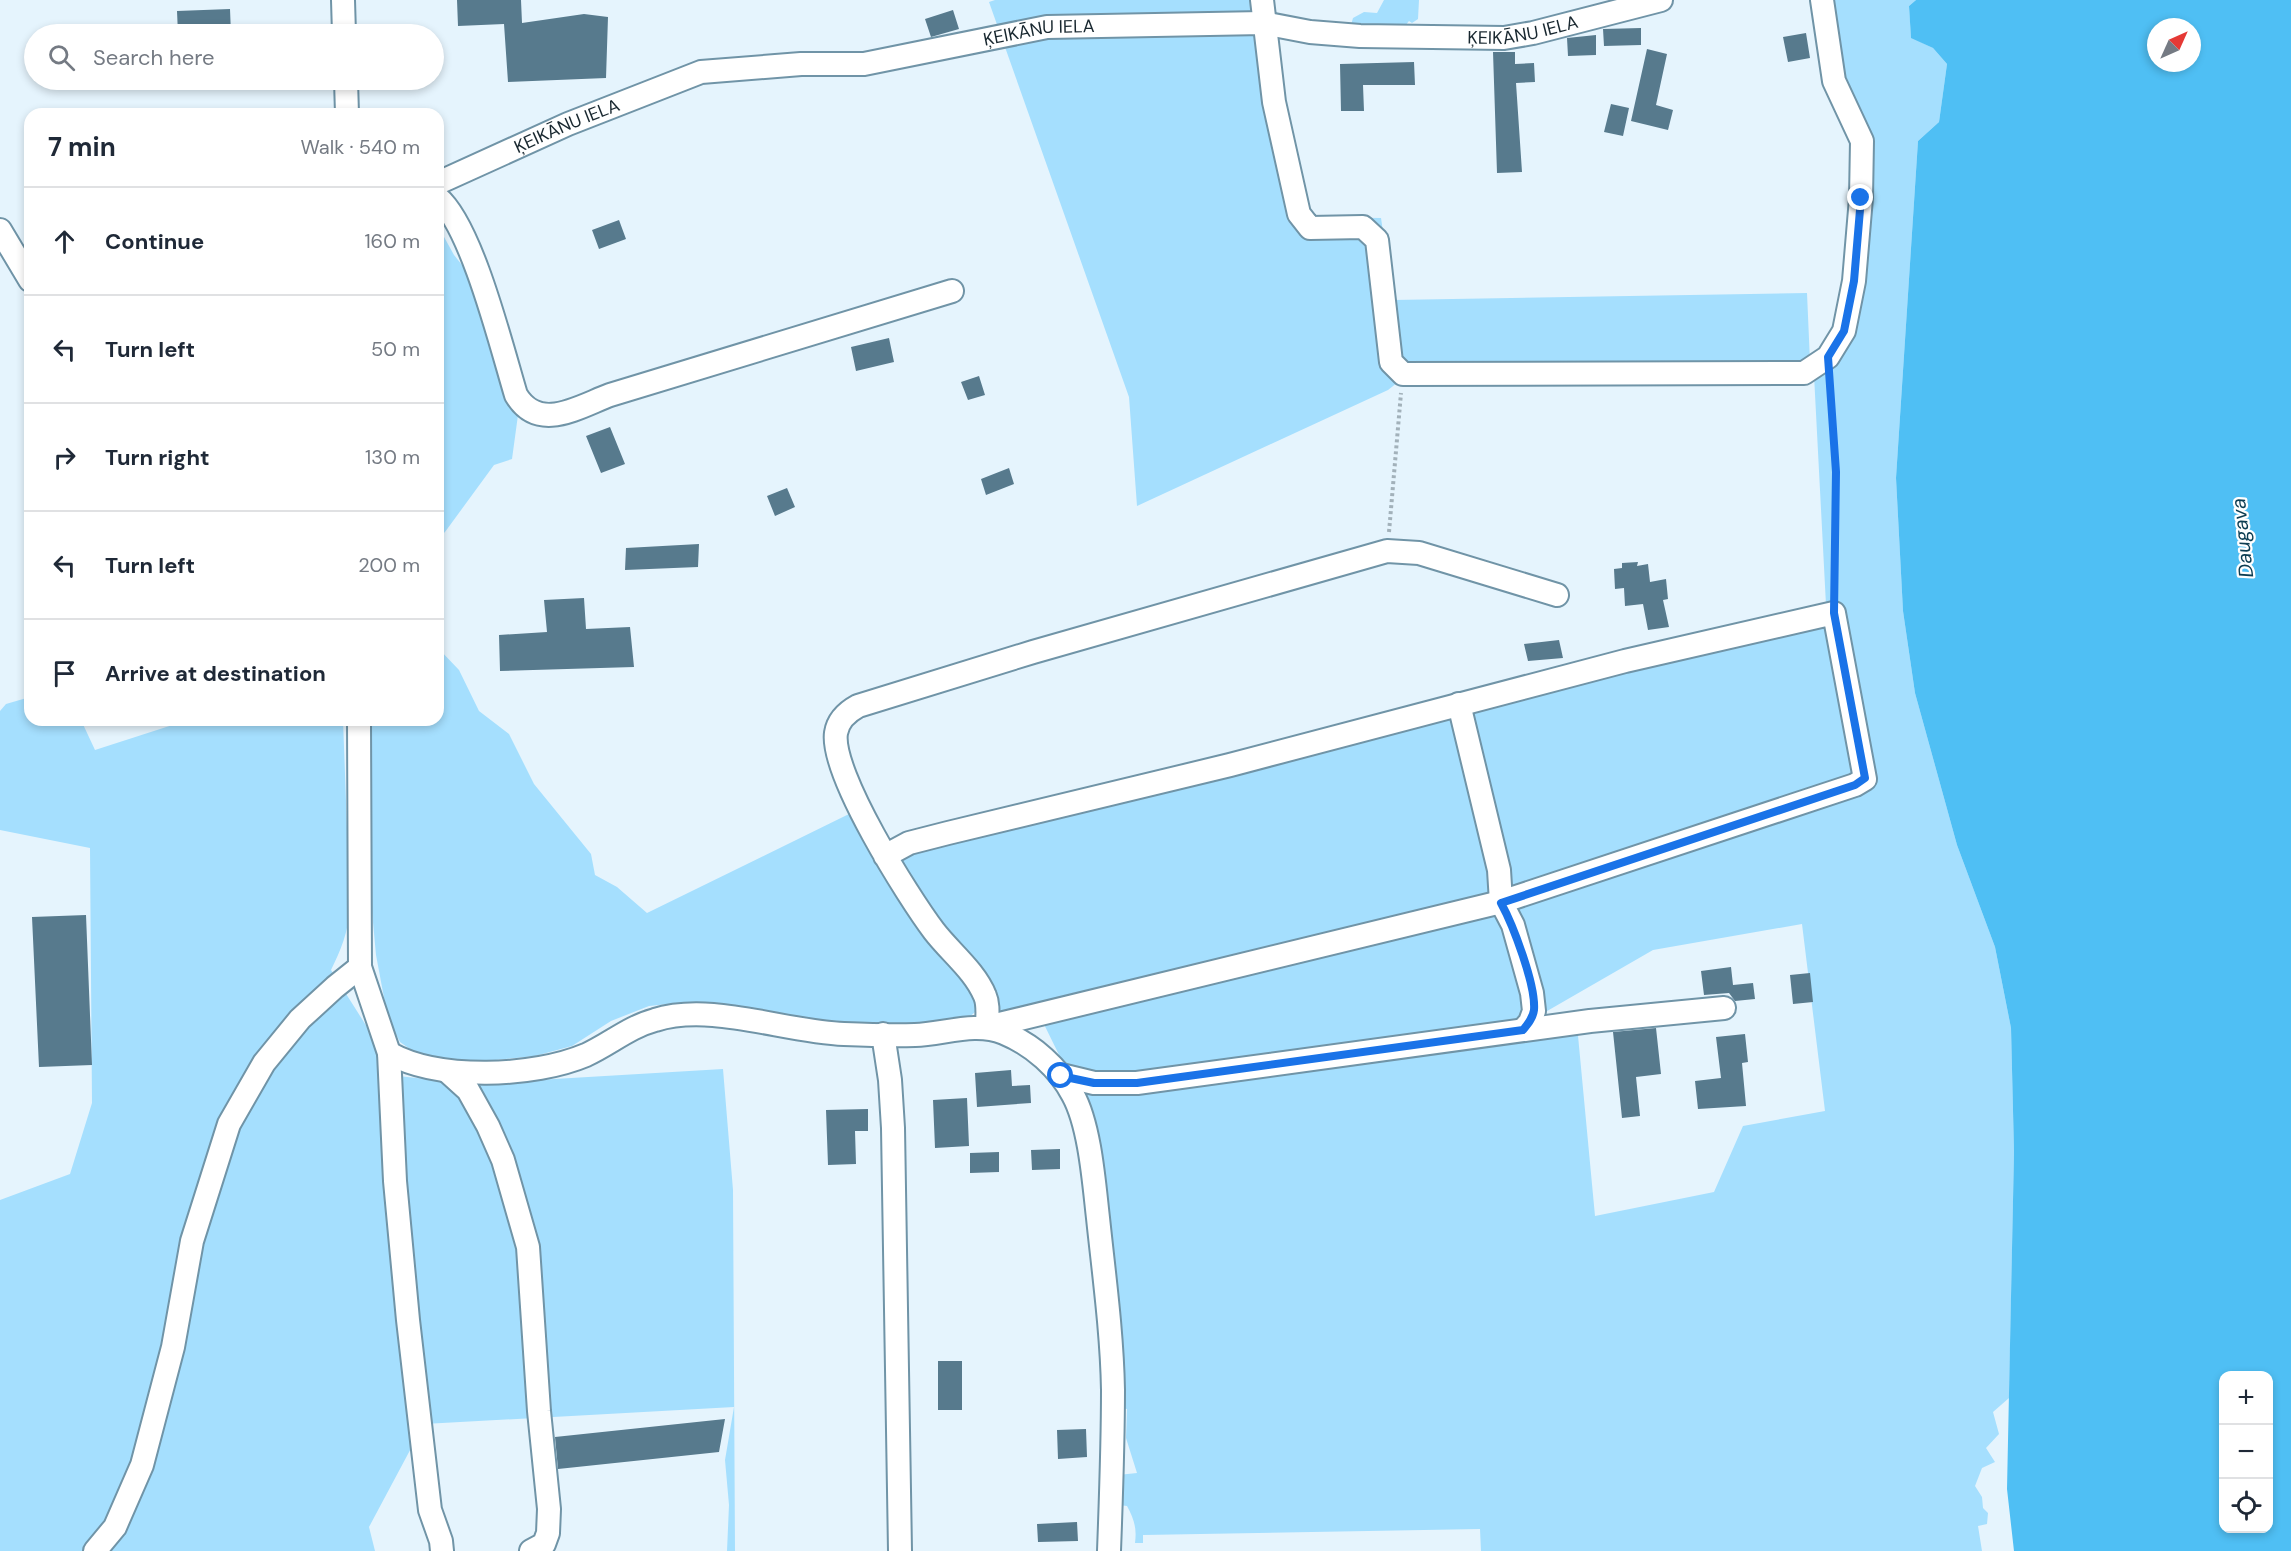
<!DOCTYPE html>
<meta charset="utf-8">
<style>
:root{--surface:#fff;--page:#f6f6f7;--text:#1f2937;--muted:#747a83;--line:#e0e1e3}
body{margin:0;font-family:"DM Sans",sans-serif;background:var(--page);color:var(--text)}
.controls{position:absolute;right:18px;bottom:18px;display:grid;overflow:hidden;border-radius:12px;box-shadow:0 3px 9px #0003}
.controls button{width:54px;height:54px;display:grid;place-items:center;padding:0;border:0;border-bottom:2px solid var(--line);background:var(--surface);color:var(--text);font:30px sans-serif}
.compass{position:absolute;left:2147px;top:18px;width:54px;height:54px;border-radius:50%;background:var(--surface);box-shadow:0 3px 9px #0003;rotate:45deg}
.stop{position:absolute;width:18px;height:18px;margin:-14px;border:4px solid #1a73e8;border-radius:50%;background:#fff}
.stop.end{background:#1a73e8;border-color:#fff;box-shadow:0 2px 6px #0008}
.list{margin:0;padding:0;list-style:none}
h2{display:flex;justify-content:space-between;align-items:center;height:78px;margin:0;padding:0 24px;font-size:26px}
h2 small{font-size:20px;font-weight:400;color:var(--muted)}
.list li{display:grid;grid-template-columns:39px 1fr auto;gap:18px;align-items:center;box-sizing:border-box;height:108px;padding:0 24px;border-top:2px solid var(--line)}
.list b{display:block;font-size:22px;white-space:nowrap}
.list em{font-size:20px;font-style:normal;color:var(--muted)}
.icon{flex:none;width:33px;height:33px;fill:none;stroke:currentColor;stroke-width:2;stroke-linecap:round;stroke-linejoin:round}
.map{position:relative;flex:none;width:2291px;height:1551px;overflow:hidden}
.search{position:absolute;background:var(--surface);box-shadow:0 3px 9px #0003;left:24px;top:24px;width:420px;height:66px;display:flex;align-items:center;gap:15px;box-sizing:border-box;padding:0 21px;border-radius:33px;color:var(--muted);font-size:22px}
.panel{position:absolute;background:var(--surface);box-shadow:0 3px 9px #0003;left:24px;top:108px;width:420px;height:618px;border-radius:18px}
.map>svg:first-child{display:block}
.green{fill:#a5dffe}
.water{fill:#4fbff4;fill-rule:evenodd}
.building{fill:#577a8d}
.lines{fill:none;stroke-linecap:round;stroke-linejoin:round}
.minor-casing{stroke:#7094a7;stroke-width:26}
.path{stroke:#a2b1ba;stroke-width:4;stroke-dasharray:3 3;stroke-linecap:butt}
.minor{stroke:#fff;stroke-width:22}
.route{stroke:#1a73e8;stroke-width:8}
.labels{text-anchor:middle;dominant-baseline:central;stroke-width:4.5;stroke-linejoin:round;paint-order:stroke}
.street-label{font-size:18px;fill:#18272f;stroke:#fff}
.water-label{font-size:20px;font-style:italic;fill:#0c3d52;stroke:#fff}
</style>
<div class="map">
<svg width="2291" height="1551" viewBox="0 0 2291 1551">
<rect width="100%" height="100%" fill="#e5f4fd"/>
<path class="green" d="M995,0h260l48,198 10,19 68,1 12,82 414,-7 3,69 -394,6 -28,22 -251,116 -8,-109 -140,-395z
M1384,0h35l-1,19 -6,4 -3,-2 -8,10 -50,-6 2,-7 11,-6 13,1z
M1830,0h86l-7,6 2,31 22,11 14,16 -8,58 -21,19 -22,337 7,133 12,82 42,152 38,102 16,81 3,124 -5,246 -16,14 6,22 -13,14 9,14 -13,6 -7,18 7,11 1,11 5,5 -1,11 -9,2 4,25h-501l-1,-22 -337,6v8h-8c2,-15 -1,-24 -8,-37l-8,-1 -1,-30 19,-2 -11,-35 1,-29 -8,-1 -40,-318 498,-65 18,191 119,-24 29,-66 82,-15 -23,-187 -149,26 -118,68 -423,59 -48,-12 -28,-57 -33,8 -17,-39 -56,-65 -33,-56 929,-251 -12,-230 24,-21 31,-181 -28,-85z
M438,226l16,29 20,25 18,50 26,85 -6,44 -18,6 -49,67 -7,6z
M438,648l21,22 20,41 30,23 25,50 57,70 4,21 22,12 30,26 202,-99 28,43 100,138 -2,17 -9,8 -75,7 -99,-10 -72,-14 -32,-1 -39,4 -38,15 -39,25 -37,10 -78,8 -36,-7 -21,-15 -12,-23 -12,-64 -11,-120 2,-115h71z
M30,697v23h51l14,30 93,-30h155l7,189c-2,23 -9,41 -19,61l67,106 74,8 251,-15 10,121 2,361h-8l2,-46 -4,-45 9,-53 -310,17 -55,103 6,24h-375v-351l70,-26 22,-71 -2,-255 -90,-18v-119l6,-7z"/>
<path class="water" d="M1916,0h375v1551h-277l-7,-62 7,-337 -3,-124 -16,-81 -38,-102 -42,-152 -12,-82 -7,-133 22,-337 21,-19 8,-58 -14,-16 -22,-10 -2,-32zM2156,27h36v36h-36zM2224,1376h44v152h-44z"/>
<path class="building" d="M457,0h64l1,23 62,-9 24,3 -2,61 -98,4 -4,-58 -46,2z
M230,9l1,25h-53l-1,-23z
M953,10l6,19 -28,8 -6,-18z
M1641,28v17l-37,1 -1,-17z
M1806,33l4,25 -22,4 -5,-25z
M1596,35v20l-28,1 -1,-18z
M1647,49l20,5 -11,51 17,5 -5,20 -37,-9z
M1493,52h22v12l19,-1 1,19 -19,1 6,89 -25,1z
M1414,62l1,23h-52l1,26h-23l-1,-47z
M1611,104l18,4 -6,28 -19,-4z
M619,220l7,19 -27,10 -7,-19z
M889,338l5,24 -38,9 -5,-24z
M979,376l6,19 -17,5 -7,-18z
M610,427l15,37 -24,9 -15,-37z
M1009,468l5,16 -28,11 -5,-16z
M787,488l8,19 -20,9 -8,-20z
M699,544l-1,23 -73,3 1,-22z
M1638,562l-1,4 11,-2 2,18 16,-3 2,20 -5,1 6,27 -21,3 -5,-26 -18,2 -1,-18 -9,1 -1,-20 8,-1v-5z
M584,598l2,31 44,-2 4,40 -134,4 -1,-36 48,-3 -3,-32z
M1559,640l4,18 -35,3 -4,-17z
M86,915l6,150 -53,2 -7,-150z
M1731,967l2,18 20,-2 2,16 -20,2 -6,-8 -25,2 -3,-24z
M1810,973l3,29 -20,2 -3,-29z
M1656,1028l5,46 -25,3 4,39 -18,2 -9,-86z
M1745,1034l3,28 -6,1 4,43 -48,3 -3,-28 26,-3 -5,-41z
M1011,1070l1,16 18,-1 1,18 -54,4 -2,-34z
M967,1098l2,48 -34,2 -2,-48z
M868,1109v22h-13l1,33 -28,1 -2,-55z
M1060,1149v20l-28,1 -1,-20z
M999,1152v20l-29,1v-20z
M938,1361h24v49h-24z
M725,1419l-6,33 -161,17 -3,-32z
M1086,1429l1,28 -29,2 -1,-29z
M1077,1522l1,19 -40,1 -1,-18z"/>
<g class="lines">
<defs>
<g id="minor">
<path d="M343,0l1,34"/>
<path d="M1262,0l12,102 25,112 11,14 53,-1 14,13 14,122 12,12 401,-1 24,-16 16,-26 10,-50 7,-83 1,-57 -28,-60 -12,-81"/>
<path d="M346,80l1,34"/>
<path id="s1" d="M438,183l130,-59 133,-52 100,-8h63l183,-37 216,-4 47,9 50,4 144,2 29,-5 128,-33"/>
<path d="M438,198c34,28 64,151 78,197 23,38 62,12 94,0l342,-104"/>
<path d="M0,230l30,50"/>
<path d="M1459,704l40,166 2,32 12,23 19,68 2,18 -4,11 -7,8"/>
<path d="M359,720l1,247 29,86 6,128 13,139 22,190 11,31 1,10"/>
<path d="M885,856l24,-13 39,-10 282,-68 395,-104 209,-48 31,166 -10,6 -354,117 -514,125c0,-10 2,-22 -2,-31 -10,-25 -35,-44 -51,-65 -25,-33 -104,-158 -98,-198 2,-13 11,-21 22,-27l175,-54 354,-101 32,2 138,42"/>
<path d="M883,1034l7,46 3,48 7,423"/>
<path d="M389,1053c50,28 145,24 197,2 24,-11 43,-28 69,-35 56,-18 130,12 189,14 23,1 48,2 71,1 29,-1 61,-14 89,-2 29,12 55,35 69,62 17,31 21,88 25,123 6,57 14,115 15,172 0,53 -2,108 -4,161"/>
<path d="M447,1071l21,19 20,36 15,34 25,87 11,164 10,98 -1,24 -4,11 -13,7"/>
<path d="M1061,1075l33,8h43l453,-62 134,-13"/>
<path d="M95,1551l20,-24 27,-62 31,-118 19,-106 37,-117 35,-61 36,-44 35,-32 25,-20"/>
</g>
</defs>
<use href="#minor" class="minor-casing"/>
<path class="path" d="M1830,380l6,92 -2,122
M1389,532l12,-139"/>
<use href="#minor" class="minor"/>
</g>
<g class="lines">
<path class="route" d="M1061,1076l33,7h43l386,-53c5,-6 10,-12 11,-20 2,-25 -21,-85 -33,-107l354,-118 10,-7 -31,-165 2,-141 -8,-115 16,-26 10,-50 7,-83"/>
</g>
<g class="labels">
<g class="street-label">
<text stroke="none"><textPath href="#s1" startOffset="1113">ĶEIKĀNU IELA</textPath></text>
<text stroke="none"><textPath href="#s1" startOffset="627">ĶEIKĀNU IELA</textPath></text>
<text stroke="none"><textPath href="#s1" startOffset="141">ĶEIKĀNU IELA</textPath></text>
</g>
<g class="water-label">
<text transform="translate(2242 538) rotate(-96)">Daugava</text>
</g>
</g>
</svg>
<div class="controls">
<button>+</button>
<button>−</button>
<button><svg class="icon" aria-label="locate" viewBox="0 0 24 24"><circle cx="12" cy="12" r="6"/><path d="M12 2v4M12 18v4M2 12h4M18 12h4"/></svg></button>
</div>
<svg class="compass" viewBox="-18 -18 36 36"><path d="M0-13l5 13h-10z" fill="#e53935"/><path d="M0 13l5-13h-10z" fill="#747a83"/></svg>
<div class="stop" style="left:1061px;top:1076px"></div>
<div class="stop end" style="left:1861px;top:198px"></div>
<div class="search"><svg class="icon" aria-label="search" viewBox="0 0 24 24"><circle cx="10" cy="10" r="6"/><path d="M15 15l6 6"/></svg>Search here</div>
<section class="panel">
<h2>7 min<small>Walk · 540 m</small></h2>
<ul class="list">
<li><svg class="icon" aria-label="ahead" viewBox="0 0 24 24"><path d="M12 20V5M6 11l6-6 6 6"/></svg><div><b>Continue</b></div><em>160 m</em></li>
<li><svg class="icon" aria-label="left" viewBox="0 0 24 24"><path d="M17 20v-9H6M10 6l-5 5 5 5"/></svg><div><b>Turn left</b></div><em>50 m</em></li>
<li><svg class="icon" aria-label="right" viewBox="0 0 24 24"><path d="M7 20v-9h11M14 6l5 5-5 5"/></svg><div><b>Turn right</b></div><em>130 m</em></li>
<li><svg class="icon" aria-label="left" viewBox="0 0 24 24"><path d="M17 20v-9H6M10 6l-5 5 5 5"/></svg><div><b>Turn left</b></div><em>200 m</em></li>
<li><svg class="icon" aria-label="arrive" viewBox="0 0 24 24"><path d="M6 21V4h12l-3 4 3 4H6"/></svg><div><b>Arrive at destination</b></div></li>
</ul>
</section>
</div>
